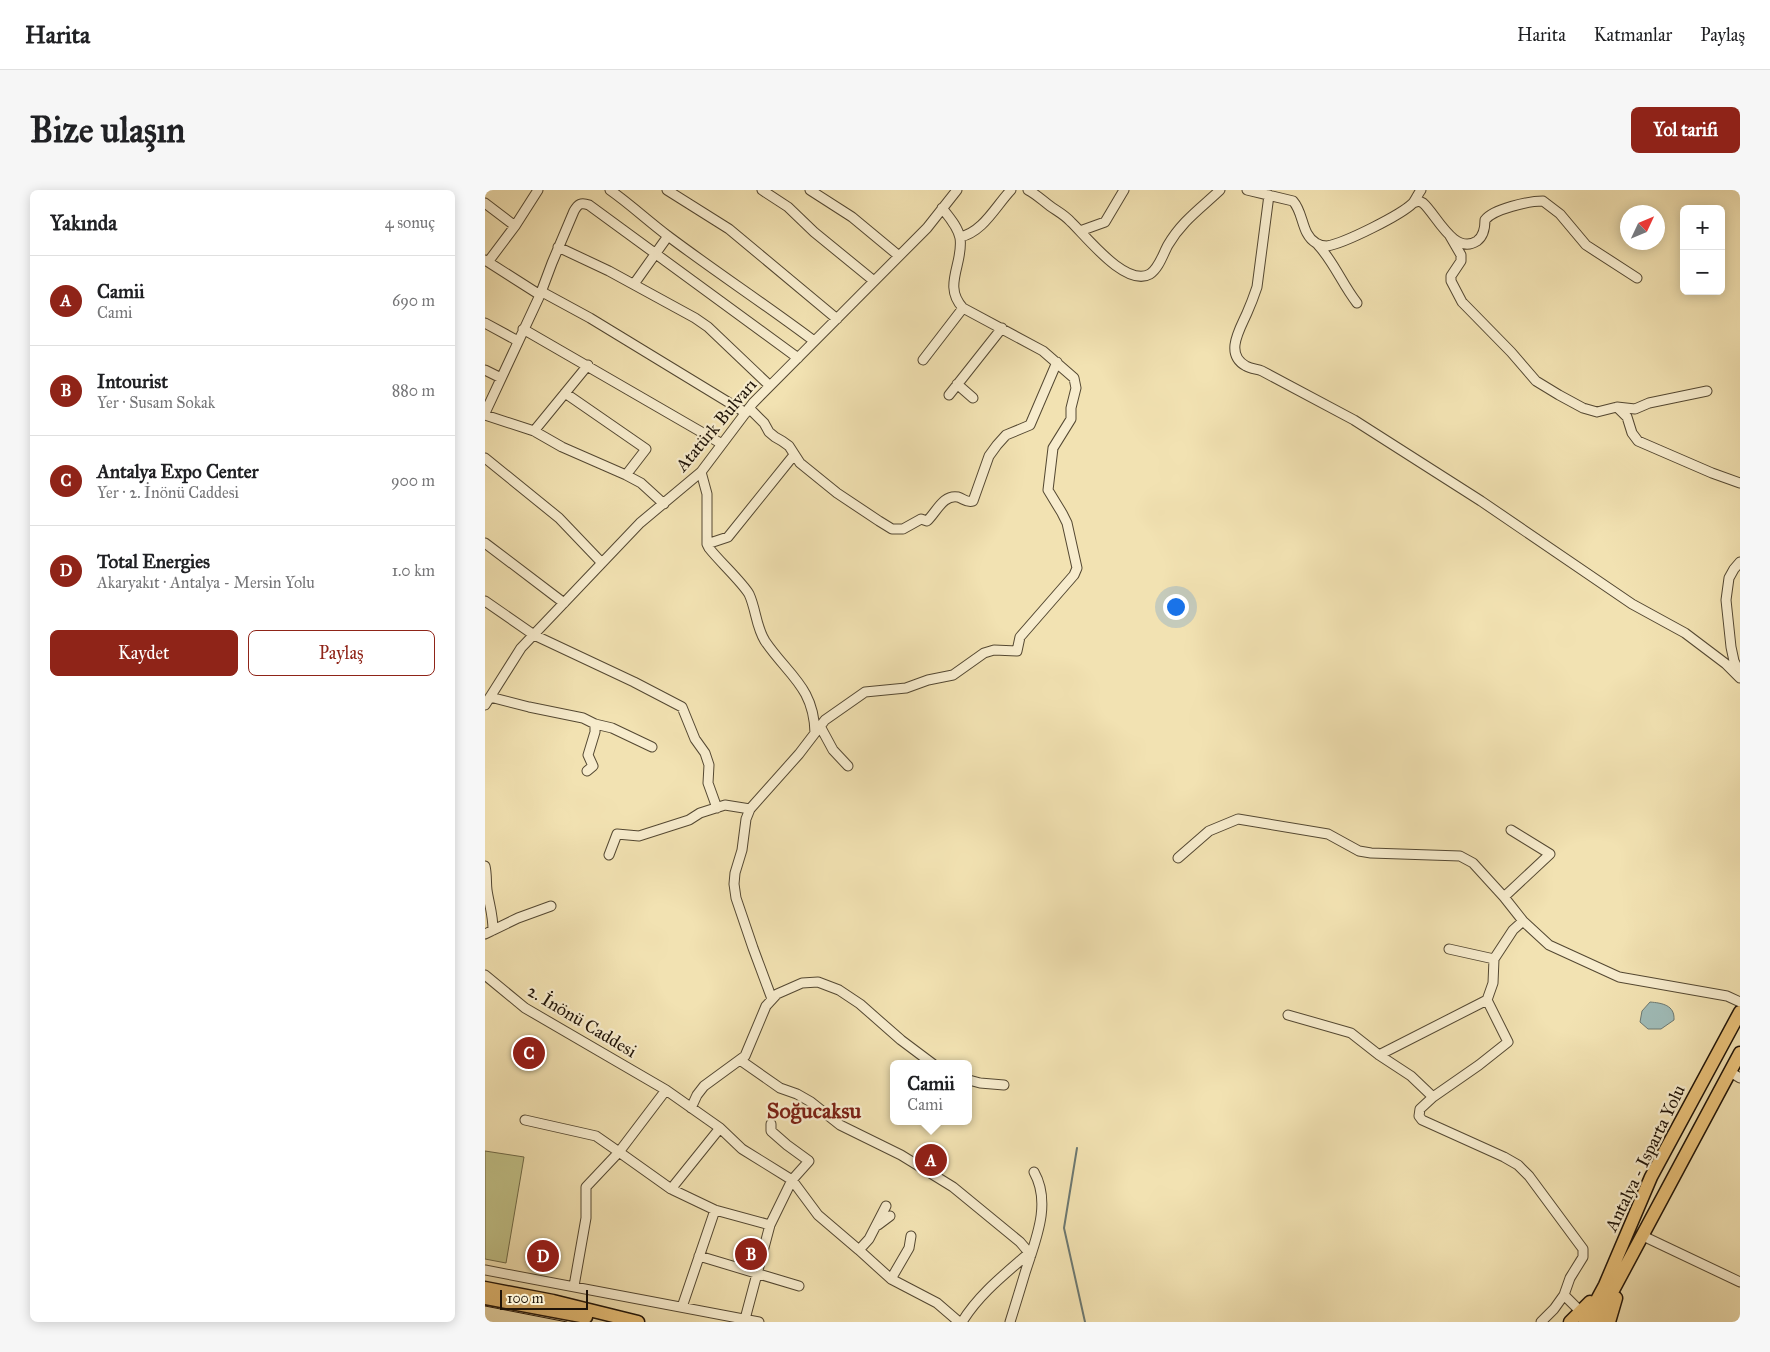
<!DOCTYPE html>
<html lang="tr">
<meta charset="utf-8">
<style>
:root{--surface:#fff;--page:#f6f6f6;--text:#202124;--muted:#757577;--line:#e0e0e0;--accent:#8f2418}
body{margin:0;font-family:"IM FELL Great Primer",serif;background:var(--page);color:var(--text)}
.controls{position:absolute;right:15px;top:15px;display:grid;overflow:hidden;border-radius:8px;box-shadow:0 2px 12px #0003}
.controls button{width:45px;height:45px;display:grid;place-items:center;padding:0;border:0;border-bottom:1px solid var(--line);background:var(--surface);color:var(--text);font:25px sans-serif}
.compass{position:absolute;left:1135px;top:15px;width:45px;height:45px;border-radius:50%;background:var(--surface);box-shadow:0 2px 12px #0003;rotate:46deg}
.scale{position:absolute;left:15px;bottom:12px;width:88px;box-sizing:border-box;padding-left:5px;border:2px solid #201408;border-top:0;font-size:14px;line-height:18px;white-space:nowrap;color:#201408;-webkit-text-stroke:4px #f7eccd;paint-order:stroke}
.you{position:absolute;left:690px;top:416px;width:18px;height:18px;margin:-12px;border:4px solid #fff;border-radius:50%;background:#1a73e8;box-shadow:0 0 0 8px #1a73e833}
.badge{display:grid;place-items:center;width:32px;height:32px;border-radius:50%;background:var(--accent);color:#fff;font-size:16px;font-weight:700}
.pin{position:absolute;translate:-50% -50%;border:2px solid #fff;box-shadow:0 1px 5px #0006}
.popup{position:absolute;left:405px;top:870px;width:82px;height:65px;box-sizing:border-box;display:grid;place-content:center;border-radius:8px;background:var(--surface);filter:drop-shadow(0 1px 4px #0005);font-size:16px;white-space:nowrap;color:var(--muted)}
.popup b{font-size:19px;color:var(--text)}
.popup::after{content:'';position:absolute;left:50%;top:100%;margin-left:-10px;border:10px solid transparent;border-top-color:var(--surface)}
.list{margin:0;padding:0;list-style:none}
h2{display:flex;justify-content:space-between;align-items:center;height:65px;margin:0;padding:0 20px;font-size:21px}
h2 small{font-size:16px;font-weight:400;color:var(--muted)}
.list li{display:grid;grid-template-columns:32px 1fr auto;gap:15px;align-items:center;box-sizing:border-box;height:90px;padding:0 20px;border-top:1px solid var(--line)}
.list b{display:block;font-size:19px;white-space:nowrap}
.list p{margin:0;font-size:16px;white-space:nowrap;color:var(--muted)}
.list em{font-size:16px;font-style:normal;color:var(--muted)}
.actions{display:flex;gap:10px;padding:15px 20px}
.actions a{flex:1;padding:11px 0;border:1px solid var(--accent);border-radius:8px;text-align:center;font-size:18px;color:var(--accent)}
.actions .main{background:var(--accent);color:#fff}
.map{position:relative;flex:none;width:1255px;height:1132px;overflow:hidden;border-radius:8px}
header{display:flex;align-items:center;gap:30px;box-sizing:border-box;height:70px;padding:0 25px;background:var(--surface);border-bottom:1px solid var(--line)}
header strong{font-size:24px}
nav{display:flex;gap:28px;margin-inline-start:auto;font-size:18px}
.intro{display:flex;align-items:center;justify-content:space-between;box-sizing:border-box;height:120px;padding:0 30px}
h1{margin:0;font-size:35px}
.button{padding:12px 22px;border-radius:8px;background:var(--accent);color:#fff;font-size:18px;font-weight:700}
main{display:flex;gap:30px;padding:0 30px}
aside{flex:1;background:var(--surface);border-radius:8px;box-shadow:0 2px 12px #0003}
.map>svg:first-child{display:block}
.green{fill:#c1c188;stroke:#706a48}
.water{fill:#9fbbb7;stroke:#6c7871}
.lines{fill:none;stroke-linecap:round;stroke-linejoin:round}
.stream{stroke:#6c7871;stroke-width:2}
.minor-casing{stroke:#544832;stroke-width:11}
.highway-casing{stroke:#201408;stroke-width:15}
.minor{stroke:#f7eccd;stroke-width:9}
.highway{stroke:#e9c179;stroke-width:12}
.tram{stroke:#201408;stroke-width:1}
.labels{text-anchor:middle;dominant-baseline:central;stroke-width:4.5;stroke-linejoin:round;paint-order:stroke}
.street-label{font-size:18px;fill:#201408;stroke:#f7eccd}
.district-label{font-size:22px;font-weight:bold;fill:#7a1f14;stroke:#f7eccd}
</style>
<header>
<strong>Harita</strong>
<nav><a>Harita</a><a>Katmanlar</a><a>Paylaş</a></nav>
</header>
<div class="intro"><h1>Bize ulaşın</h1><a class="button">Yol tarifi</a></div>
<main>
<aside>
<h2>Yakında<small>4 sonuç</small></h2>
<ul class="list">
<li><span class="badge">A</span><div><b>Camii</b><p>Cami</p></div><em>690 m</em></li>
<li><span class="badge">B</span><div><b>Intourist</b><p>Yer · Susam Sokak</p></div><em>880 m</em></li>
<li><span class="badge">C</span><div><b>Antalya Expo Center</b><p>Yer · 2. İnönü Caddesi</p></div><em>900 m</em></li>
<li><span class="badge">D</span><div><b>Total Energies</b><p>Akaryakıt · Antalya - Mersin Yolu</p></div><em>1.0 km</em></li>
</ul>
<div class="actions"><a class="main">Kaydet</a><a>Paylaş</a></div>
</aside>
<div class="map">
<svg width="1255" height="1132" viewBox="0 0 1255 1132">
<rect width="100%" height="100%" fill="#f2e2b2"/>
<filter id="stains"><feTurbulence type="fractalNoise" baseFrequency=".004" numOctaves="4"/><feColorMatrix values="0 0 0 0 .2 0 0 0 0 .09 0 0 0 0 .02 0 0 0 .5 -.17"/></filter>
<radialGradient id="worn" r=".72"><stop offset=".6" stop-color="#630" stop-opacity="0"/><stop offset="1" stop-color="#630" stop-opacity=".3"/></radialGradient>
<path class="green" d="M0,961l39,6 -18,106 -21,-4z"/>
<path class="water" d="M1165,812c12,1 25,3 24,18l-13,9h-13l-8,-7 2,-11z"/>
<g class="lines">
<path class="stream" d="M592,958l-13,80 21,94"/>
<defs>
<path id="minor" d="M125,0c20,14 38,31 58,46 48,36 98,69 146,105
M182,0l62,39 108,90
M277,0l26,17 26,25 60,49
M325,0l42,27 47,39
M543,0c8,4 15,11 22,16 7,5 15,9 21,16 15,14 55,66 79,52 9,-6 13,-20 18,-29 14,-24 32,-36 52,-55
M762,0l46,11c11,12 8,33 23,42 3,2 8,3 11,3 18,-3 74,-31 86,-43 3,-4 5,-9 8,-13
M784,5l-12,92c-3,9 -6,17 -10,26 -7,16 -23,41 -1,53 5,3 11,3 16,5l92,49 127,81 151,103 53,29 41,31 14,14
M0,13l30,23
M928,13l6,-2 4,2c13,11 31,53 54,38 7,-5 8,-13 8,-21 8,-11 44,-19 58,-19l17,13 26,31 51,33
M595,41l25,-9 19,-32
M965,46l11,19v6l-10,15v5l11,21 49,50 25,29 23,14 24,13 14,4 20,-5 18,2 14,-6 58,-12
M475,47c23,-5 35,-30 51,-47
M833,55c16,17 24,39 39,58
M73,57l51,24 86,47 13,9 62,59
M0,70l55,35 4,-2 46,25 156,95
M3,72l27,-36 23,-36
M149,94l34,-48
M0,133l33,18
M38,139l199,115
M438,170l40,-52
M0,180l16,8
M472,194l16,14
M80,203l81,56 -20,26
M464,205l53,-67
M1132,217l10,10 5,16 6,8 74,32 28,10
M264,218l15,15 5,9 6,5 7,4 7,5 11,17 37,30 42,28 13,8h11l18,-10 6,2c9,-8 16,-27 31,-24 6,2 9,6 15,4l16,-45 8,-11 9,-10 24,-10 27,-63
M0,223l55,-118 12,-32 22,-52c4,-7 7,-9 15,-6l209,153
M0,225l49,16 28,16 64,28 15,8 23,21
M49,241l54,-66
M0,268l74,60 43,45
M216,282l6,22v50l2,4c10,13 33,34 40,46 7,15 7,33 16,47 23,34 49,46 50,92
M0,353l79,60
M222,354l21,-7 66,-82
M1255,372l-6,7 -5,9 -3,22 5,47 3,14 6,12
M0,411l49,34 100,47 48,25 13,32 10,14 4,12 -1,18 9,25
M5,507l39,10 54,11 12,6 17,4 40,19
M0,515l36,-57 119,-125 61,-51 52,-69 174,-175 30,-38
M335,536l13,24 15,16
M102,581l6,-5 -5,-11 7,-23v-8
M124,665l8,-21 22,2 50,-16 11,-7 25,-8 25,4
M693,668l31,-27 29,-12 90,15 31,17 12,2 89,3 13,7 31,34 19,24 26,24 70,32 108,19 13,6
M0,676c2,8 1,16 2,24 2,14 6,24 6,40
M1019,707l46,-43 -39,-24
M0,744l33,-16 33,-12
M964,759l45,10
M0,785l40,33 141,82
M287,809l-19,-51 -17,-50 -2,-14 1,-11 7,-23 4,-31 4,-10 49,-55 26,-34 40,-28 41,-4 22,-8 25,-5 31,-22 10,-3 23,1 3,-14 54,-62 3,-7 -10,-45 -5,-10 -14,-23 5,-42 18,-29v-11l5,-20 -2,-10 -31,-27 -80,-43c-21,-22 1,-45 -3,-70 -2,-11 -11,-21 -18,-30
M803,825l63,18 28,22 32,21 22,21 46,-32 29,-23 -21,-42
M894,865l108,-55 6,-17 1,-24 19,-29 10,-9
M255,870l40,28 17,6 14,8 29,23 61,30 52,32 67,55 11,13
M1245,882l10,6
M484,890l11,3 24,2
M948,907l-13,12 -1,7 3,4 82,37 14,8 11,11 54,73v8l-13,21 -6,17 -10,14 -13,13
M206,918l6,-13 7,-9 41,-30 21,-50 11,-12 25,-11 16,-1 21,8 21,14 41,36 32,24
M40,930l71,16 23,16 47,-62 54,38 22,21 50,31 26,35 41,35 32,29 46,24 22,19
M186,999l49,-61
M393,1035l12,-9
M1158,1046l97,46
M374,1060l10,-11 17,-33
M214,1066l100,30
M0,1080l274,52
M406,1089l18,-31 2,-12
M89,1096l12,-68v-31l33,-35 52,37 44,21 55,15
M1079,1105l17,17
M197,1117l33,-97
M260,1129l25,-94 22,-45 17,-19 -22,-16 -16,-14v-7
M477,1132c17,-28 43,-48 67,-69
M525,1132c5,-16 10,-32 15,-49 10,-32 27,-69 9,-101"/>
<path id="highway" d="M0,1098l68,13 85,21
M0,1108l101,19
M1085,1132l20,-20
M1100,1132l20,-37 46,-108 89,-165
M1111,1132l144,-269
M1124,1132l7,-24"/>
</defs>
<use href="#minor" class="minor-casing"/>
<use href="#highway" class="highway-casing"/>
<use href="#minor" class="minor"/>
<use href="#highway" class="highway"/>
<path class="tram" d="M0,1116l82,16"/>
</g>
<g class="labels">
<g class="street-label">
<text transform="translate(231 235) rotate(-50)">Atatürk Bulvarı</text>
<text transform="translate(97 831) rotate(31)">2. İnönü Caddesi</text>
<text transform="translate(1160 968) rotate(-64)">Antalya - Isparta Yolu</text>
</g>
<g class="district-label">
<text x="329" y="920">Soğucaksu</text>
</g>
</g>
<rect width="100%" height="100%" filter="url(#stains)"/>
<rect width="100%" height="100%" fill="url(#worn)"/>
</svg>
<div class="controls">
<button>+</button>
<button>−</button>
</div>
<svg class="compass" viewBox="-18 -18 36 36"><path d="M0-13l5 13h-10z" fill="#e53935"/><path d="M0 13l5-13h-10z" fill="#757577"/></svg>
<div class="scale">100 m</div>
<div class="you"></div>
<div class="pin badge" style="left:446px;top:970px">A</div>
<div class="popup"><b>Camii</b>Cami</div>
<div class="pin badge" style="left:266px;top:1064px">B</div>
<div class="pin badge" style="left:44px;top:863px">C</div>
<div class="pin badge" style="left:58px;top:1066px">D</div>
</div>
</main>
